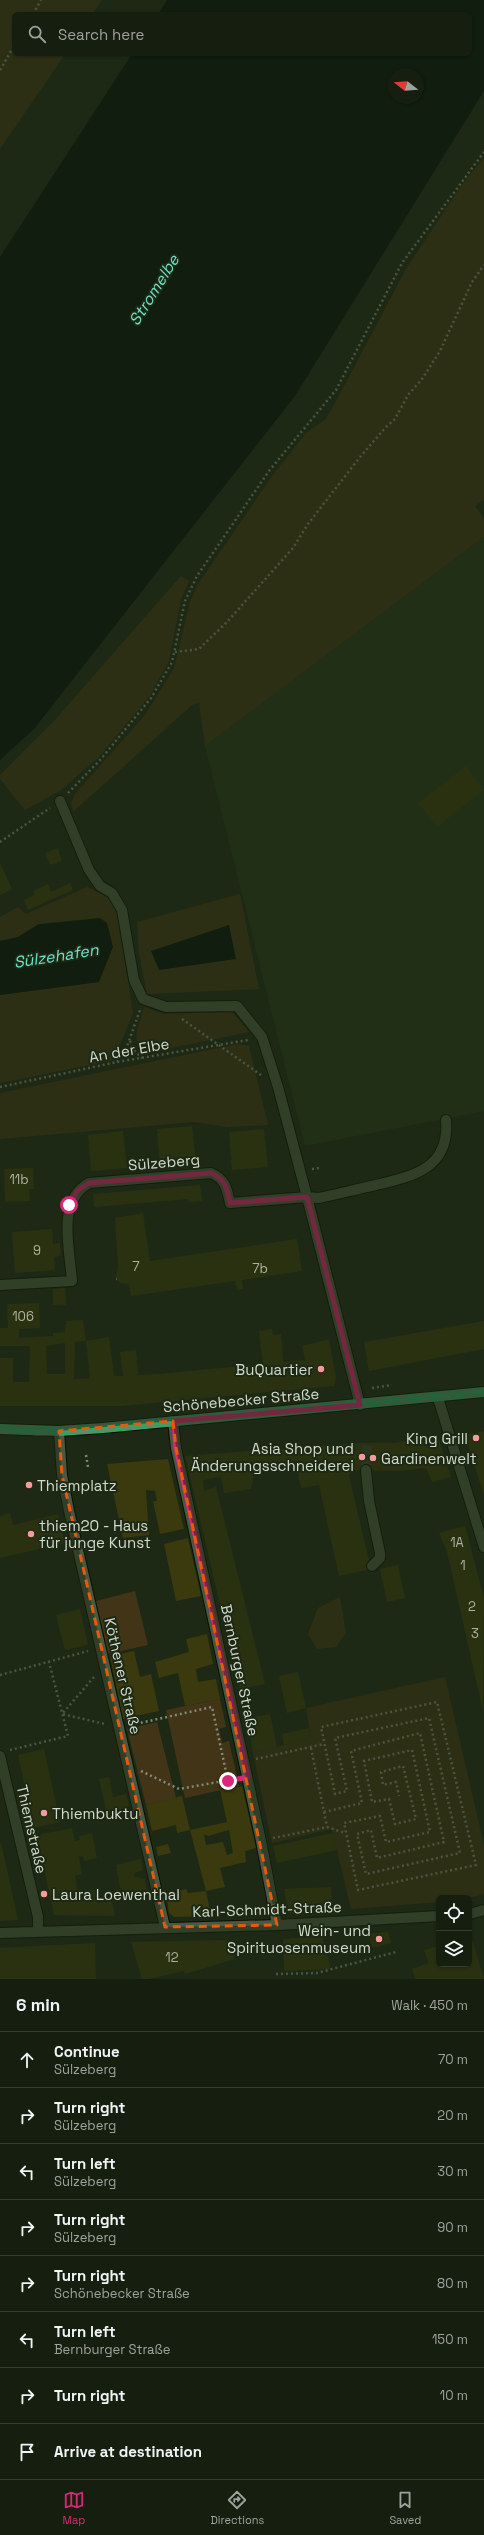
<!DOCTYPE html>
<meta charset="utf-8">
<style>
:root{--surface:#161f0f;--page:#232c1d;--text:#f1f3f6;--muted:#9ea29e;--line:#353d2f;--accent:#db2777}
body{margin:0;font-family:"Space Grotesk",sans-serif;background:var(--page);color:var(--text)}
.controls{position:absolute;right:12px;bottom:12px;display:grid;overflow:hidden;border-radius:6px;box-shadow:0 1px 3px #0004}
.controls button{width:36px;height:36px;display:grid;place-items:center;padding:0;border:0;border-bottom:1px solid var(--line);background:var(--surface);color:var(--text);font:20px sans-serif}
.compass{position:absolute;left:388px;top:68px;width:36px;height:36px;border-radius:50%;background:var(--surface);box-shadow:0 1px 3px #0004;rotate:287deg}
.stop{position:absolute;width:12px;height:12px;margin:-9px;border:3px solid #db2777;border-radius:50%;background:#fff}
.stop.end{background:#db2777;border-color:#fff;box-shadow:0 1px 4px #0008}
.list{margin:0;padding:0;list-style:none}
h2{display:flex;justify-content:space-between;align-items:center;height:52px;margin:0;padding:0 16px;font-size:17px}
h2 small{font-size:13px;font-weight:400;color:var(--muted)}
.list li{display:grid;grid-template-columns:26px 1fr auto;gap:12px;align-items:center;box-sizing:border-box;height:56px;padding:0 16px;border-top:1px solid var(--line)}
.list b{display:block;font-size:15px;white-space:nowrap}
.list p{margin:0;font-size:13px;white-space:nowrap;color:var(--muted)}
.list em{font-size:13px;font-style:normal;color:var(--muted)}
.icon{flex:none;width:22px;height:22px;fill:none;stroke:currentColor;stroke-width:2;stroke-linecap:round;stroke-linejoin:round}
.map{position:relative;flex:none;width:484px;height:1979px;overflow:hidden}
.search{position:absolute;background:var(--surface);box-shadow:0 1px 3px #0004;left:12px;right:12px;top:12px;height:44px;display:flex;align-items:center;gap:10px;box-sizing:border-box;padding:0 14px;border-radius:6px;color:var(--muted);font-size:15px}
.sheet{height:500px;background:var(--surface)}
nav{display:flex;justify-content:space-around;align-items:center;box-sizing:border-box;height:56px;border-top:1px solid var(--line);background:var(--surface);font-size:11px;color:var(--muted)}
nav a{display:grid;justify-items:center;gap:2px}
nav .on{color:var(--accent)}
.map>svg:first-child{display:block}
.built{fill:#27361b}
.green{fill:#423517}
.water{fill:#000f0b;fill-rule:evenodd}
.building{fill:#3a3a0e;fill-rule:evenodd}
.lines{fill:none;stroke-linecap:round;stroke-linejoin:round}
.minor-tunnel{stroke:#384430;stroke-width:10;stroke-dasharray:10 5;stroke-linecap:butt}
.minor-casing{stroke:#071101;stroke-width:12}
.major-casing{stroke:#071101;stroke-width:12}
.path{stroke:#808a79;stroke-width:2.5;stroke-dasharray:2 3;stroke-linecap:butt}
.minor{stroke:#4a5841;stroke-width:10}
.major{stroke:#35a369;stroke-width:10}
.tram{stroke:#747e6d;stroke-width:1}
.route{stroke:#db2777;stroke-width:5}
.marked{fill:none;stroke:#e8590c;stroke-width:3;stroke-dasharray:8 5;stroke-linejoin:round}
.poi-dot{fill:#f59b9d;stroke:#1d2914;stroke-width:1.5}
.labels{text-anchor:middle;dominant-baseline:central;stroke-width:4;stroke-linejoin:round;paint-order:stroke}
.number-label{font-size:13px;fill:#acb39d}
.street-label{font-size:15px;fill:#d2dbcd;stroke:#1d2914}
.poi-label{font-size:15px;fill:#d2dbcd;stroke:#1d2914;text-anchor:start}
.water-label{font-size:16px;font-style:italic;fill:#70e1cb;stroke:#1d2914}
</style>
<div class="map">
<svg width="484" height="1979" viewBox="0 0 484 1979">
<rect width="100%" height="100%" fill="#1d2914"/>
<path class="built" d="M484,537v574l-179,35 -100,-400z"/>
<path class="green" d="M0,0h102l-10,14h-78v40h51l-65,95z
M484,158v341l-9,7 9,13v18l-279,209 -6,-43 -7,2 -119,107 -2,-9 4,-9 70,-79 29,-47 16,-66 8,-18 75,-109 33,-42 19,-13 7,-11 74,-140 55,-83z
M181,576l8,5 -8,19 -12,61 -20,36 -51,61 -37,32 -36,20 -25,-31v-4l55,-55z
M87,887l22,10 9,19 15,97 -19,47 -114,23v-88l99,-13 -60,-58 -21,13 -18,4v-24l18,-10 8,7z
M240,894l19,95 -112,5 -8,-41 -2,-31z
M144,1007l19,7 69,-2 17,20 -103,21c-18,-12 -6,-28 -2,-46z
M238,1044l11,2 19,79 -40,2 -34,-5 -194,17v-46z
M135,1591l13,54 -40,9 -12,-53z
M340,1597l6,36 -10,14 -19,2 -9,-15 10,-26z
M445,1677l39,168v49l-15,4h-30v4l-88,7 -19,-80 -60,14 -19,-90 58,-15 -5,-30z
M220,1699l6,28 -7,2 3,14 7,-2 10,45 -54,12 -19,-88z
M157,1722l19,76 -30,7 -19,-76z"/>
<path class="water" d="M167,0h317v91l-189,305 -261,333 -34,31v-503l132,-203h338v-40h-312zM394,74h24v24h-24z
M100,918l7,5 6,24 -14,35 -99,13v-54l18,-4 21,-13z
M229,925l7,34 -77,11 -8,-19z"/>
<path class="building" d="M466,766l18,24 -47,37 -19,-24z
M58,848l4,13 -12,4 -5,-12z
M0,863l12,26 -12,6z
M70,883l3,7 -45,20 -4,-10 11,-5 -2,-4 15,-7 3,8z
M192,1126l4,36 -36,4 -3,-37z
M264,1129l4,38 -36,3 -3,-38z
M123,1131l4,37 -36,3 -3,-36z
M33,1168l1,21h-5l1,12 -25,1 -1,-33z
M200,1185l2,16 -13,1 -1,-3 -94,8 -1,-13z
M143,1213l7,48 147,-22 5,32 -60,9 1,9 -6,1 -2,-9 -104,15 -2,-12 -9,-1 -4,-5 2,-11 -3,-49z
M52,1229l1,15 7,-1 1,13 -7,1 1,13 -40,3 -3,-41z
M65,1288l1,17h-13v-16z
M39,1303l1,25 -21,1v9l34,-2v-3l12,-1 1,-11 17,-1 3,21 -11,1 -1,37 16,-1 -4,-37 23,-4 5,39h9l-3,-24 16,-2 2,25 20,-1 105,-10 -4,-33 13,-2 1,6 8,-1 2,28 22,-2 -3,-14 27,-7 7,39 -2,8 -212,20h-122v-48h13v24h16l1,-36h-30v-18h8l-1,-24zM65,1343v31h-18l-1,-28z
M484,1321v28l-115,22 -5,-29z
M484,1431v65l-19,-61z
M438,1437l13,40 -19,5 -6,-14 -28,3 -47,-1 -2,6 22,93 -32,7 -20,-91 -18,3 -6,-27 -26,2 -8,4 -7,7 -3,15 -27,4 -3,-16 -18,3 1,11 12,-4 49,197 -25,5 -55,-233 171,-13h36z
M168,1459l16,70 -24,5 -7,-33h4l-2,-10 -9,-1 3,45 -26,3 -16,-74z
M10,1513l3,12 45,-11 7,29 -65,15v-42z
M465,1526l19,72 -1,113 -36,-159 -8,-19z
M188,1538l13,58 -25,5 -12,-57z
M398,1565l7,33 -18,4 -7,-33z
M80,1609l8,36 -23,5 -9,-35z
M207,1634l6,30 -17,5 2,13 18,-3 4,20 -35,7 -7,-33 -19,5 -4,-16 34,-10 -3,-13z
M134,1651l6,26 11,-3 8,37 -36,8 -13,-63z
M298,1672l8,36 -19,5 -8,-37z
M270,1714l7,33 -24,6 -6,-35z
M309,1728l2,10 -27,7 -2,-11z
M44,1749l16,73 -26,6 -16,-73z
M109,1777l4,20 13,-3 3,12 -22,10 -8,-37z
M242,1786l14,62 -11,3 1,11 -26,6 5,19 -19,4 -16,-61 -13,3 -1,-8 -24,6 -6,-26 36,-9 8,34 37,-8 -7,-32zM229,1830l4,23 -6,2 -4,-13 -17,3 -2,-11 4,2z
M72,1828l3,13 5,-1 -1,-4 13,-3 5,25 -13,3 -1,-5 -4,1 3,17 -7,2 2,14h19l1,13 15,-2 3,15 -61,-1 -17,-80z
M333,1833l4,17 -60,13 -4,-17z
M0,1843h1l17,77 -18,1z
M168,1844l3,9 -13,3 -2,-9z
M141,1859l2,11 -9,3 1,4 10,2 2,11 -19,2 -8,-4 -4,-23z
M331,1887l1,23 -43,3 -5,-24z
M186,1889l2,4 18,-2 5,25 -37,1 -5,-4 -3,-20z
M388,1932l3,11 -19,5 -4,-14z
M471,1936l13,43h-69l-3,-10 17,-6 -5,-13 15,-4v18h30z
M322,1937l9,32 -47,2 -1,-32z
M229,1940l6,19 -50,15 -1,-3 -35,8h-7l-11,-37z
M95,1943l1,36h-96v-31z"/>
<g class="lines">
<path class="minor-tunnel" d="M366,1470l1,-27"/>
<defs>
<path id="minor" d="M0,1285l72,-4c-2,-31 -16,-80 17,-98l122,-10c14,6 16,15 19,30l77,-6 -29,-110 -16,-50 -25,-31 -71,1 -23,-8 -9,-19 -12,-70 -10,-17 -12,-7 -11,-16 -29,-69
M438,1398l46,149
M360,1405l-53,-208 12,1c19,-4 38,-9 57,-13 38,-9 74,-17 70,-65
M173,1421l3,27 85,393 16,84
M59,1431l3,44 7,36 96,416
M366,1470l3,31 11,52v5l-8,8
M0,1756l38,161v15
M469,1914l15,-4
M0,1933l277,-8 162,-9"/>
<path id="major" d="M0,1429l59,2 44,-3 381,-36"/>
</defs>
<use href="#minor" class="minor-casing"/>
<use href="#major" class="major-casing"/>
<path class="path" d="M33,14l8,-14
M0,70l14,-24
M175,652l24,-3 28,-27 66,-74 15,-24 52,-67 26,-30 9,-8 13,-24 14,-16 18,-28 32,-69 12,-17
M68,793l33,-34 50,-61 21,-36 13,-61 12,-25 72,-105 67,-81 66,-127 82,-111
M0,842l50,-34
M182,1019l79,56
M130,1041l5,10 7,7
M117,1062l8,-10 15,-42
M0,1087l117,-25 131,-22
M312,1169l7,-1
M116,1279h1
M372,1388l20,-3
M86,1455l2,12
M0,1675l88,-24
M94,1677l-32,37 43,10
M131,1725l81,-18 16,74
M311,1748l16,79
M10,1750l58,-14 -19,-74
M256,1759l68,-15
M141,1771l38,18 56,-10
M324,1812l38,-9 -11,-52 69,-18 24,109 -67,16 -6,-28 -14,4 9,40 94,-21 -31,-135 -94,20 12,53 -12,3 -14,-67 116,-25 39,163 -118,25 -14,-67 36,-7 6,26 44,-10 -18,-82 -48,11 8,41 17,-3 6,25 21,-5 -13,-53 -22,6 2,13 13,-3 3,14
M273,1838l54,-11 18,6
M276,1974l41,-1 79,-21"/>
<use href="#minor" class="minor"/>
<use href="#major" class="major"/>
<path class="tram" d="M0,1425l38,3 55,-3 391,-36
M0,1432l37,3 56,-3 391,-37"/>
</g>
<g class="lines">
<path class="route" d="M69,1205l9,-15 11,-7 122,-10c14,6 16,15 19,30l77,-6 53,208 -186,16 2,27 72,329 -20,4"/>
</g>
<path d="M0 0H484V1979H0ZM173,1421l3,27 101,477 -112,2 -103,-452 -3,-44z" fill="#1d2914" fill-opacity=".55" fill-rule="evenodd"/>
<path class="marked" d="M173,1421l3,27 101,477 -112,2 -103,-452 -3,-44z"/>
<g class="poi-dot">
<circle cx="321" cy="1369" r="4"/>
<circle cx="476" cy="1438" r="4"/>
<circle cx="362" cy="1457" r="4"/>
<circle cx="373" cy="1458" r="4"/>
<circle cx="29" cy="1485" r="4"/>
<circle cx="31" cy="1534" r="4"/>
<circle cx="44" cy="1813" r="4"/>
<circle cx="44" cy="1894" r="4"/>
<circle cx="379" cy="1939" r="4"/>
</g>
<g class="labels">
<g class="number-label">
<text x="19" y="1179">11b</text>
<text x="37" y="1250">9</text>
<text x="136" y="1266">7</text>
<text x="260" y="1268">7b</text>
<text x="23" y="1316">106</text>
<text x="457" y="1542">1A</text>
<text x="463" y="1565">1</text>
<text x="472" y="1606">2</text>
<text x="475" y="1633">3</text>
<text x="172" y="1957">12</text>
</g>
<g class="street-label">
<text transform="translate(129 1050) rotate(-10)">An der Elbe</text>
<text transform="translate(164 1162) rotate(-5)">Sülzeberg</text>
<text transform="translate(241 1400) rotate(-5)">Schönebecker Straße</text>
<text transform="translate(240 1670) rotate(78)">Bernburger Straße</text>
<text transform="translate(123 1676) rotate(77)">Köthener Straße</text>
<text transform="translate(32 1829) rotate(77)">Thiemstraße</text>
<text transform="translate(267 1909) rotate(-2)">Karl-Schmidt-Straße</text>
</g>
<g class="poi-label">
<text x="313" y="1369" text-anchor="end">BuQuartier</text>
<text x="468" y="1438" text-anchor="end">King Grill</text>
<text x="354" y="1448" text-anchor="end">Asia Shop und<tspan x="354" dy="17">Änderungsschneiderei</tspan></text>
<text x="381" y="1458">Gardinenwelt</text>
<text x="37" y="1485">Thiemplatz</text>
<text x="39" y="1525">thiem20 - Haus<tspan x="39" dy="17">für junge Kunst</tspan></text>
<text x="52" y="1813">Thiembuktu</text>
<text x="52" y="1894">Laura Loewenthal</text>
<text x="371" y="1930" text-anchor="end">Wein- und<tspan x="371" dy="17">Spirituosenmuseum</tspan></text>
</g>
<g class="water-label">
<text transform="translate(154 290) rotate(-58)">Stromelbe</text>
<text transform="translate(56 956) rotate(-9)">Sülzehafen</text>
</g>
</g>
</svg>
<div class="controls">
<button><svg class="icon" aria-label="locate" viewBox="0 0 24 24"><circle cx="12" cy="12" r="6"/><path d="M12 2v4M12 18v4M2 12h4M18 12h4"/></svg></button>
<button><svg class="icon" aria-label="layers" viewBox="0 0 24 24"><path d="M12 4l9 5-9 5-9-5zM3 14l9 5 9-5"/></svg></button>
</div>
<svg class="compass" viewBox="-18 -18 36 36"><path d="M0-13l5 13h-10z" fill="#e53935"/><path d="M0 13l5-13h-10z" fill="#9ea29e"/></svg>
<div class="stop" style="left:69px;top:1205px"></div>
<div class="stop end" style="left:228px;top:1781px"></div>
<div class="search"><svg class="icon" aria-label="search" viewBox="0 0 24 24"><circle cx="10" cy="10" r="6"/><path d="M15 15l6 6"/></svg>Search here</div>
</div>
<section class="sheet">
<h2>6 min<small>Walk · 450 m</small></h2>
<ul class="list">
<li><svg class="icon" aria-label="ahead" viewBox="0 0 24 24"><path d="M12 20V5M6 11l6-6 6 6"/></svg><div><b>Continue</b><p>Sülzeberg</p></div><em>70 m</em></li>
<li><svg class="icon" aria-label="right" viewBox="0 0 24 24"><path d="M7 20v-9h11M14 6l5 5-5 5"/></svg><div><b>Turn right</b><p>Sülzeberg</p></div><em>20 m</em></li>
<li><svg class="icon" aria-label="left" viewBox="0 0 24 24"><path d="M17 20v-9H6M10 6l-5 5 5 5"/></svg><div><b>Turn left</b><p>Sülzeberg</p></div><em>30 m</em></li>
<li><svg class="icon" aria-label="right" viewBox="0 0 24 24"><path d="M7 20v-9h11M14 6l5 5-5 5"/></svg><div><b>Turn right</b><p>Sülzeberg</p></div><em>90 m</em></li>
<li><svg class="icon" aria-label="right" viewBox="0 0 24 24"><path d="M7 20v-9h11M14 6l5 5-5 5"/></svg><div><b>Turn right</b><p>Schönebecker Straße</p></div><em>80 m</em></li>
<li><svg class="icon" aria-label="left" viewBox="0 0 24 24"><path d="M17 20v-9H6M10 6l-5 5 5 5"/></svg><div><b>Turn left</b><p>Bernburger Straße</p></div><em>150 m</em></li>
<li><svg class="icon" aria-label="right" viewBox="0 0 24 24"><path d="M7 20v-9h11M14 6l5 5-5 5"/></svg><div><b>Turn right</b></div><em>10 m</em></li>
<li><svg class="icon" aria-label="arrive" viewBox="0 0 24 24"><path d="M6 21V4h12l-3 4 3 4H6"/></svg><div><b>Arrive at destination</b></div></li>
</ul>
</section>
<nav>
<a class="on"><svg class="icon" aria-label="map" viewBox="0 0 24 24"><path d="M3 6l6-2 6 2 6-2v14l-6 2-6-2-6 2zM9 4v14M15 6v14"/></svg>Map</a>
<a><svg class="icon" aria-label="directions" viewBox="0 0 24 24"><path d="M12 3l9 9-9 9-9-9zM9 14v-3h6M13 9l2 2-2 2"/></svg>Directions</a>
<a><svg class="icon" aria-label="saved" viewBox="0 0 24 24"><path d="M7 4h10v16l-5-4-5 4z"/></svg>Saved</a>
</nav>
